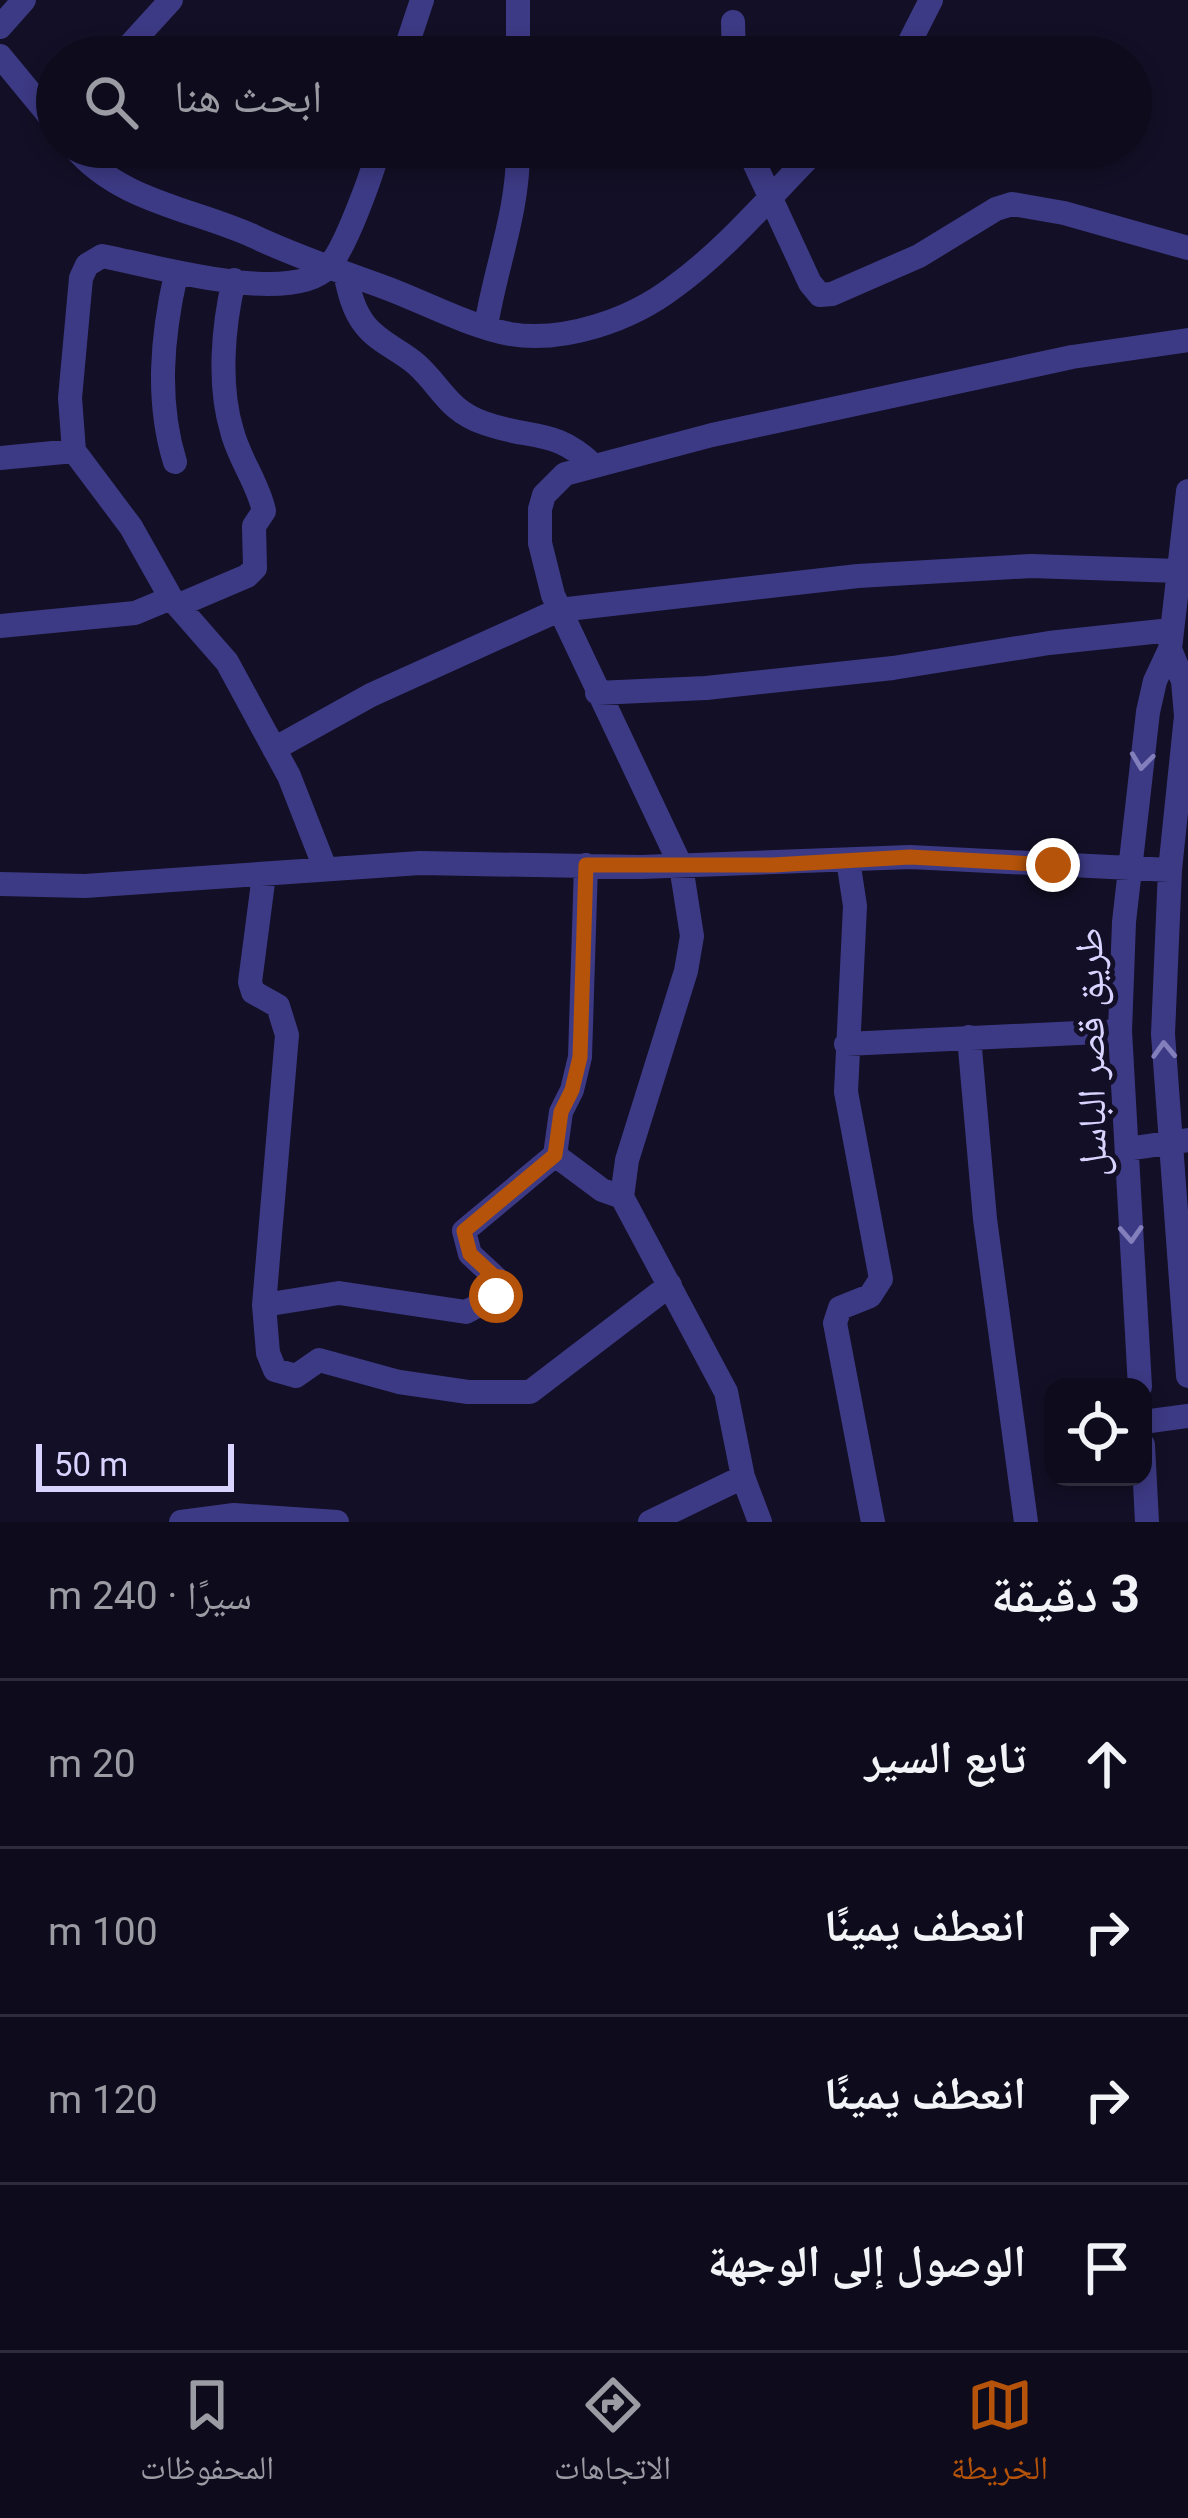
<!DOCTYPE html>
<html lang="ar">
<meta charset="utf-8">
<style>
:root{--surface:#0e0b1c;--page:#171425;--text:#f1f3f6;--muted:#9b9ba3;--line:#2e2b3b;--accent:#b45309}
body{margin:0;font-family:Roboto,"Noto Naskh Arabic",sans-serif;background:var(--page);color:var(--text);direction:rtl}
.controls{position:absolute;right:36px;bottom:36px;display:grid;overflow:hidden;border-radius:24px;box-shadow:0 6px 18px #0003}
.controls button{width:108px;height:108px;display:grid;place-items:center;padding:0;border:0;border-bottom:3px solid var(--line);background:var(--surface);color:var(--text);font:60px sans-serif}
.scale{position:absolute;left:36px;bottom:30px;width:198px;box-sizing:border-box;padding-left:12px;border:6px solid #d9d4ff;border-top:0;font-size:33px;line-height:42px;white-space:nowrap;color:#d9d4ff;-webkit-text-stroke:9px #130f26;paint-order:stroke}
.stop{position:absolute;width:36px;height:36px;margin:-27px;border:9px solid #b45309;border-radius:50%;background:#fff}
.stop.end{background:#b45309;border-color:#fff;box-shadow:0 3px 12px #0008}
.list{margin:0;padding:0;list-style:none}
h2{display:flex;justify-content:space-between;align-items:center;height:156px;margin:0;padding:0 48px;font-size:51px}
h2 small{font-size:39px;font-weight:400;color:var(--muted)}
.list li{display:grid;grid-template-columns:78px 1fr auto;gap:36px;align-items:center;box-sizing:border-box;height:168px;padding:0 48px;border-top:3px solid var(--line)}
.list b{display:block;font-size:45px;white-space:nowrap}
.list em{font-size:39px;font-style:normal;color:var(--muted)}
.icon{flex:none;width:66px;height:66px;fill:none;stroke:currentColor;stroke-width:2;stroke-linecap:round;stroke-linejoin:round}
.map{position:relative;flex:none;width:1188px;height:1522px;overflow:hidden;direction:ltr}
.search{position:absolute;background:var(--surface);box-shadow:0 6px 18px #0003;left:36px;right:36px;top:36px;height:132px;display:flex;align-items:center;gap:30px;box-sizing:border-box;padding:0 42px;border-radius:66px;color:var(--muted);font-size:45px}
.sheet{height:828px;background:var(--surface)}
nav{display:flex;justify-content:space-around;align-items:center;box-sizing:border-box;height:168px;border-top:3px solid var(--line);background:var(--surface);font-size:33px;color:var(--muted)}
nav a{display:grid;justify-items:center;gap:6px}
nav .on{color:var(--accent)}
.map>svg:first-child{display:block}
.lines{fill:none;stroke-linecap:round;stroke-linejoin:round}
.street{stroke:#3d3a85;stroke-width:24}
.oneway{stroke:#837fbc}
.route{stroke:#b45309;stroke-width:15}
.labels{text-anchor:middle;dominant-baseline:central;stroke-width:10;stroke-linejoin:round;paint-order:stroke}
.street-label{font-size:39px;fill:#d9d4ff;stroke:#130f26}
</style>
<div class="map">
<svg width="1188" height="1522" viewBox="0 0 1188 1522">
<rect width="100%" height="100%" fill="#130f26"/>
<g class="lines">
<path class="street" d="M733,22l1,35
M0,27l24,-27
M0,56l57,69
M119,57l52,-57
M403,57l19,-57
M518,57v-57
M902,57l29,-57
M74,147c45,54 119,62 179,89 44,21 90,36 136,53 39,15 80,37 121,45 54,9 121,-14 164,-47 54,-39 98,-93 145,-140
M747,147l63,136 10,12 12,-1 87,-38 77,-47 16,-5 52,9 124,35
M345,273c4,18 8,37 20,52 13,17 35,25 51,39 26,23 31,46 68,59 47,17 71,5 109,42
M486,326c10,-61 33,-116 32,-179
M0,458l74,-7
M175,462c-19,-61 -13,-126 1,-188
M179,605l68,-29 8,-8 -1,-42 10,-15c-6,-28 -25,-52 -32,-80 -14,-46 -9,-105 2,-151
M0,626l135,-13 36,-15
M1170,649l13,32 3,35 -16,154 -7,164 25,342
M597,693l109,-5 187,-20 156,-25 122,-13
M274,749l97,-54 188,-85 299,-34 173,-10 147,5
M848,860l7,46 -9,186 35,187 -11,17 -30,12 -5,15 38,199
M325,868l-36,-92 -62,-114 -56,-64 -40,-71 -57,-76 -4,-53 11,-120 6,-13 15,-9c49,9 189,51 226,11 17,-17 45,-95 51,-120
M264,875l-14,107 3,10 25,14 9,29 -23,270 4,48 7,17 21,6 23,-16 80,22 69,10h62l140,-107
M0,884l85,2 335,-23 221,4 269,-10 260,13
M969,1037l16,182 41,303
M846,1044l274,-13
M1127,1149l61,-9
M555,1155l47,35 20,7
M264,1305l75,-12 127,19 30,-16v-18l-26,-24 -6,-23 91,-76 6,-43 11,-22 8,-33 6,-192
M1140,1387l-20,-356 4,-109 24,-210 7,-31 15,-32 18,-158
M1143,1422l45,-6
M1143,1445l4,77
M181,1522l53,-7 103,7
M650,1522l93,-45
M760,1522l-17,-45 -17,-85 -104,-195 5,-37 59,-189 6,-35 -11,-70 -128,-271 -13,-52v-34l4,-14 21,-21 147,-39 360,-78 116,-17"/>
</g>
<defs><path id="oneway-chevron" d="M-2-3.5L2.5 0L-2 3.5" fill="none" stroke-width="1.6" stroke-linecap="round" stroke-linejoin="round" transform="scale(3)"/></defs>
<g class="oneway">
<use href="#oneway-chevron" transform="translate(1142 761) rotate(97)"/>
<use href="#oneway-chevron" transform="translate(1164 1050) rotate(-92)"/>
<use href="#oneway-chevron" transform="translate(1131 1234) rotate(87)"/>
</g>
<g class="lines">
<path class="route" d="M496,1296v-18l-26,-24 -6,-23 91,-76 6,-43 11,-22 8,-33 6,-192h187l137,-8 143,8"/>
</g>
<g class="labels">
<g class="street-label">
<text transform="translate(1091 1052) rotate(-91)">طريق قصر الباسل</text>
</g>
</g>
</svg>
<div class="controls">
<button><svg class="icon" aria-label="locate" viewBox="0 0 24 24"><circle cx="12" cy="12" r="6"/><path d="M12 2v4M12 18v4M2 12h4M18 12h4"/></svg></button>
</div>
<div class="scale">50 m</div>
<div class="stop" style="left:496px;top:1296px"></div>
<div class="stop end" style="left:1053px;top:865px"></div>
<div class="search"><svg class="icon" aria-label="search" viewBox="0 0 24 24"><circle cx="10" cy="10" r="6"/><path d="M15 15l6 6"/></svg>ابحث هنا</div>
</div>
<section class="sheet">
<h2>3 دقيقة<small>سيرًا · 240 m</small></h2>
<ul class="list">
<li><svg class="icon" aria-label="ahead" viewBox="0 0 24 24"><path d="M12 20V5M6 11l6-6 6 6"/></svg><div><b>تابع السير</b></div><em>20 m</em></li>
<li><svg class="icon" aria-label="right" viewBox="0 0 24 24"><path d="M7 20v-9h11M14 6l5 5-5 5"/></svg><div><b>انعطف يمينًا</b></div><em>100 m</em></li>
<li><svg class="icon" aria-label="right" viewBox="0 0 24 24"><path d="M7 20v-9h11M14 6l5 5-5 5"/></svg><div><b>انعطف يمينًا</b></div><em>120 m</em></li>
<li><svg class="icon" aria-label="arrive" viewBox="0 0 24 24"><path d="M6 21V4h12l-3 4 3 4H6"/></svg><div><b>الوصول إلى الوجهة</b></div></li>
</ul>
</section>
<nav>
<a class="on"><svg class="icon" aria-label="map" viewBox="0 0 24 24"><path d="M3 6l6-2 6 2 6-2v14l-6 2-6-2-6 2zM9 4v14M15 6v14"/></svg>الخريطة</a>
<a><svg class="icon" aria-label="directions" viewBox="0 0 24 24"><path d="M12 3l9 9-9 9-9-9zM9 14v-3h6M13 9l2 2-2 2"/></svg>الاتجاهات</a>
<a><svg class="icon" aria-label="saved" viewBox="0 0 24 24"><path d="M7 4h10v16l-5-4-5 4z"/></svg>المحفوظات</a>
</nav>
